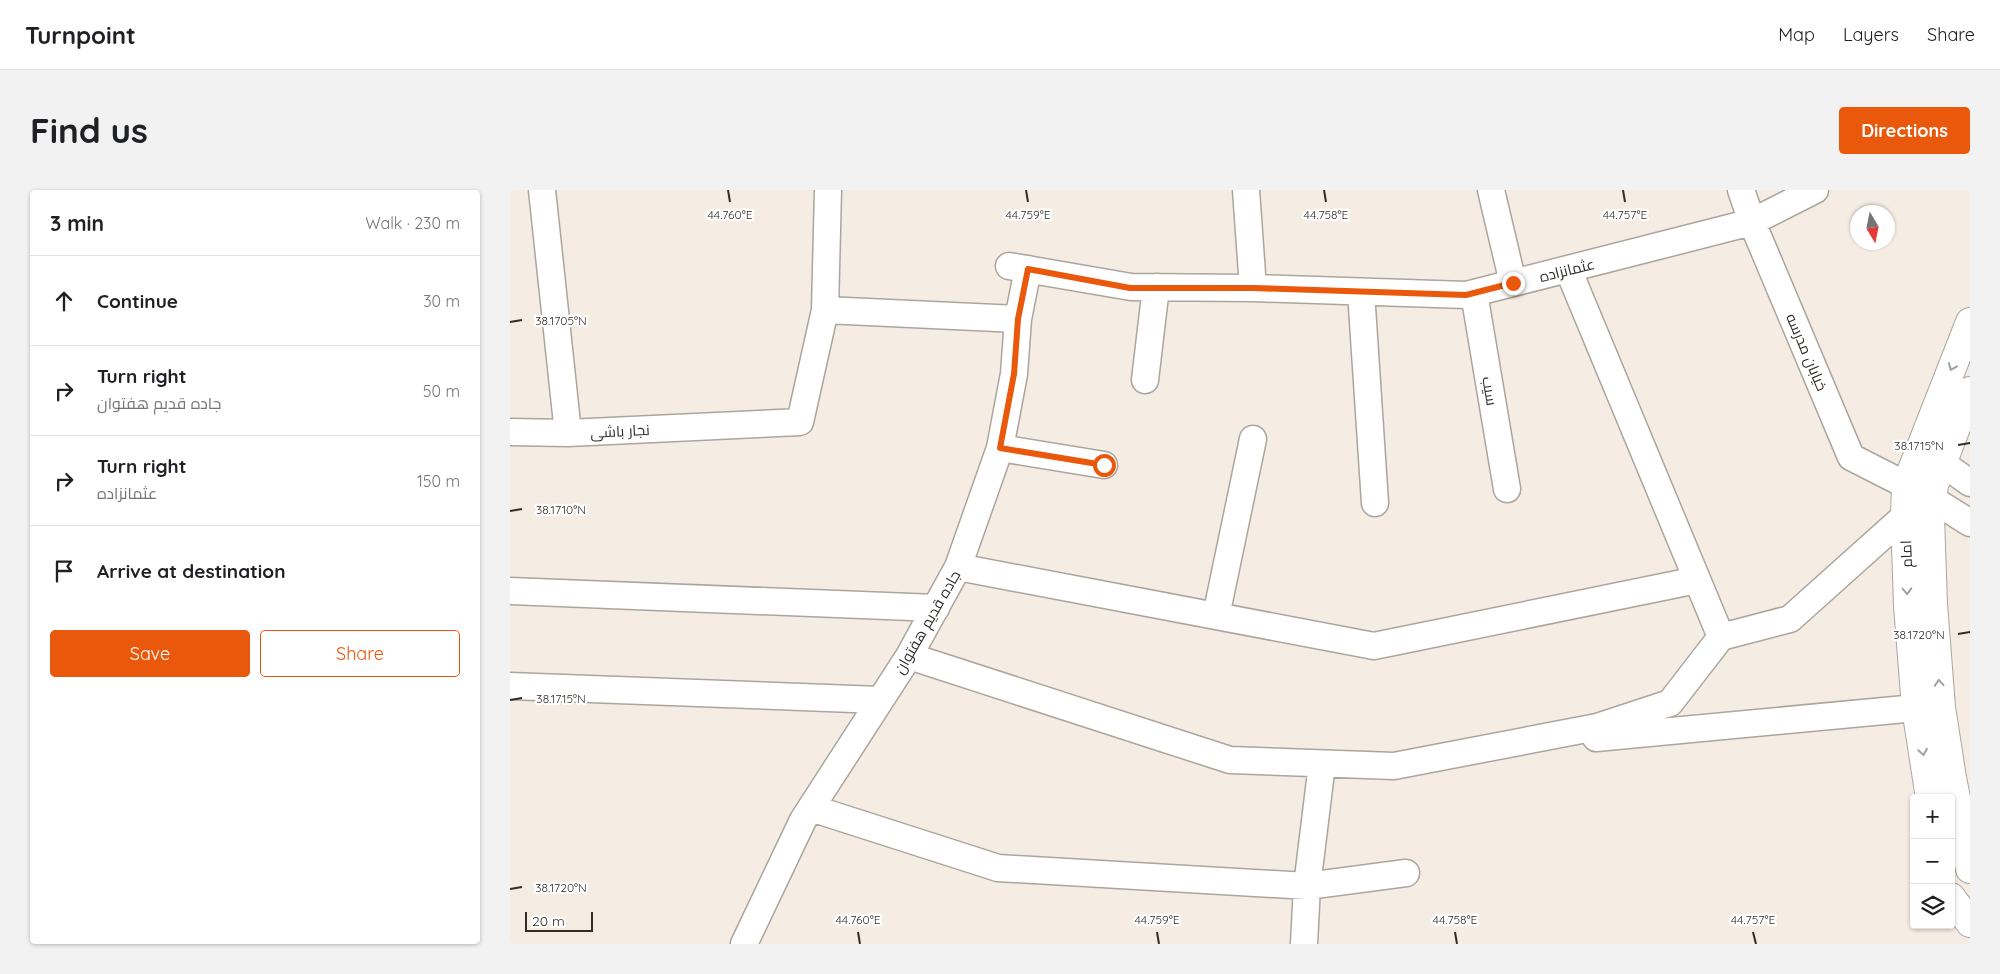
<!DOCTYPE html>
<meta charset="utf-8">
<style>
:root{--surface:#fff;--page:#f2f2f2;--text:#202124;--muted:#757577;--line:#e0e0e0;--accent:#ea580c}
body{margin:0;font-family:Quicksand,Cairo,sans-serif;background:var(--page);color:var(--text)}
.controls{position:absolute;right:15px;bottom:15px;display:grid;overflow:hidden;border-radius:5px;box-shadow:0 1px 4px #0004}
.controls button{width:45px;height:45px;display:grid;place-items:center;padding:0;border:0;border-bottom:1px solid var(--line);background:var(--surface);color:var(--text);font:25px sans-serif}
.compass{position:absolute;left:1340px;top:15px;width:45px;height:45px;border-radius:50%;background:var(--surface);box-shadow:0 1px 4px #0004;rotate:170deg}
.scale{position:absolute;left:15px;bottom:12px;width:68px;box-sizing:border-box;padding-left:5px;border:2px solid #302d29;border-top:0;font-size:14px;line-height:18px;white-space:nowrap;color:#302d29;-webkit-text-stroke:4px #fff;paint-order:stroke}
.stop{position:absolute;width:15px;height:15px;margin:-11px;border:4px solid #ea580c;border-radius:50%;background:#fff}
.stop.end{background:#ea580c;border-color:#fff;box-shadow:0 1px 5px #0008}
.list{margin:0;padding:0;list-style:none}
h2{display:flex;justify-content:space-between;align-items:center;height:65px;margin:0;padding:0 20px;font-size:21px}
h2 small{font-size:16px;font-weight:400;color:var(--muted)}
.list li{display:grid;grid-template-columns:32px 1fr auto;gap:15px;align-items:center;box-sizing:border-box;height:90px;padding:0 20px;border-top:1px solid var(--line)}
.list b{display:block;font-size:19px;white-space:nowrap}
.list p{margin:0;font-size:16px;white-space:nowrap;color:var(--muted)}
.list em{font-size:16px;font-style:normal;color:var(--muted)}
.actions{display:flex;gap:10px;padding:15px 20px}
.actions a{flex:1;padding:11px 0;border:1px solid var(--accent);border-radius:5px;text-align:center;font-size:18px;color:var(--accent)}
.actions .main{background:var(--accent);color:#fff}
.icon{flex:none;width:28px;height:28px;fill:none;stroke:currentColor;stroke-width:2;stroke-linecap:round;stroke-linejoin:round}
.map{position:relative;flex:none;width:1460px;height:754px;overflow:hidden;border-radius:5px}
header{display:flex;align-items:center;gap:30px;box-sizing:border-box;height:70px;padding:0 25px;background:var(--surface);border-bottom:1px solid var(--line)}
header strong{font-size:24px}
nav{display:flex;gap:28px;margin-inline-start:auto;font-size:18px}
.intro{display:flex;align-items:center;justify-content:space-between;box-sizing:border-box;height:120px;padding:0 30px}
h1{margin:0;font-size:35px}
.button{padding:12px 22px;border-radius:5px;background:var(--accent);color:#fff;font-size:18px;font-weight:700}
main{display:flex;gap:30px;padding:0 30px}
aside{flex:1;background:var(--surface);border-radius:5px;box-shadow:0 1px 4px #0004}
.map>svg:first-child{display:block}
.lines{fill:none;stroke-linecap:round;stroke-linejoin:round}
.street-casing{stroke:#aca59c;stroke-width:29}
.secondary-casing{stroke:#aca59c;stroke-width:30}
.street{stroke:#fff;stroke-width:26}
.secondary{stroke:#fff;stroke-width:28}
.oneway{stroke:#a2a09f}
.route{stroke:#ea580c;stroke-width:6}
.ticks{fill:none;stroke:#302d29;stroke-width:2}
.labels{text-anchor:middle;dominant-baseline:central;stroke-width:4.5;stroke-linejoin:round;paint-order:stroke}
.street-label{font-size:15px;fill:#302d29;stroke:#fff}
.ticks-label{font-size:12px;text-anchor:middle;fill:#302d29;stroke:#fff;stroke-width:4.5;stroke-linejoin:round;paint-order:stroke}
</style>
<header>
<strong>Turnpoint</strong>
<nav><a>Map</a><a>Layers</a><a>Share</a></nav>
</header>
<div class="intro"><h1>Find us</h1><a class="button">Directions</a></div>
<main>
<aside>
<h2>3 min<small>Walk · 230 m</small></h2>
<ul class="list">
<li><svg class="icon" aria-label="ahead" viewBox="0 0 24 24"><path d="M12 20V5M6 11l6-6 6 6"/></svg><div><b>Continue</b></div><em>30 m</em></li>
<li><svg class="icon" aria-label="right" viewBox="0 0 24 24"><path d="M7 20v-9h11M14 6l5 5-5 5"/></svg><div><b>Turn right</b><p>جاده قدیم هفتوان</p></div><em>50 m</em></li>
<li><svg class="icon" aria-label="right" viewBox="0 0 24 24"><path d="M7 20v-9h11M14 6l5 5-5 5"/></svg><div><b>Turn right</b><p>عثمانزاده</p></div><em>150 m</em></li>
<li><svg class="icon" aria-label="arrive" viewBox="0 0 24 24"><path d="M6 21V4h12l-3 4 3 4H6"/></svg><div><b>Arrive at destination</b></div></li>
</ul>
<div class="actions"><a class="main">Save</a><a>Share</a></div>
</aside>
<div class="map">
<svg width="1460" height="754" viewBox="0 0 1460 754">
<rect width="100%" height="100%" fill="#f5ede3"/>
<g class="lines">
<defs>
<path id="street" d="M32,0l26,243
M736,0l7,98
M981,0l22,93
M1231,0l11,32 99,235 55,28
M499,76l122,21 122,1 213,7 286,-73 63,-32
M1058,79l153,368 69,-18 115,-103
M851,102l14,211
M964,103l33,196
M315,120l193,9
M635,190l11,-93
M0,242l58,1 232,-11 25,-112 3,-120
M490,258l104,17
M1432,273l28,20
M1422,309l38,24
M448,377l416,79 323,-66
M0,401l426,17
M706,426l37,-177
M399,466l321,104 164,6 203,-39 73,-24 51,-66
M0,496l370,14
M1086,548l320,-30
M301,618l187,60 309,18 99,-13
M234,754l59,-124 106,-164 49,-89 42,-119 14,-74 4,-55 10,-50
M794,754l3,-58 15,-122"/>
<path id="secondary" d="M1460,201l-36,94 -4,32 3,87 8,103 11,71 18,91
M1420,608l-14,-90 -8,-102 -3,-90 1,-31 64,-163
M1441,707l19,26"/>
</defs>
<use href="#street" class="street-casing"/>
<use href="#secondary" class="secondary-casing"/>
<use href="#street" class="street"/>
<use href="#secondary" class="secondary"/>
</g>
<defs><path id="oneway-chevron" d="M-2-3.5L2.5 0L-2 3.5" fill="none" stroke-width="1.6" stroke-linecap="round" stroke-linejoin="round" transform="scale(1.25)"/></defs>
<g class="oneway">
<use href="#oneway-chevron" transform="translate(1442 177) rotate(112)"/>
<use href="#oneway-chevron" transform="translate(1397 401) rotate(88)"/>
<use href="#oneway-chevron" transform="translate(1429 493) rotate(-94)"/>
<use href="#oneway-chevron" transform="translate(1413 562) rotate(81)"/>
</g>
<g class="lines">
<path class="route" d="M594,275l-104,-17 14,-74 4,-55 10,-50 102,19h123l213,7 47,-12"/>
</g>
<path class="ticks" d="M218,0l2,12M516,0l2,12M814,0l2,12M1113,0l2,12M0,132l12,-2M1448,255l12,-2M0,321l12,-2M1448,444l12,-2M0,510l12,-2M0,699l12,-2M348,742l2,12M647,742l2,12M945,742l2,12M1243,742l3,12"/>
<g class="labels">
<g class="street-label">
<text transform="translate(1057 80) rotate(-14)">عثمانزاده</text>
<text transform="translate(1297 162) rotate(67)">خیابان مدرسه</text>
<text transform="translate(980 201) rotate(81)">سیب</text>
<text transform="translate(110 241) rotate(-3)">نجار باشی</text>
<text transform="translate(1396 364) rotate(-92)">امام</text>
<text transform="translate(417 432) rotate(-60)">جاده قدیم هفتوان</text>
</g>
</g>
<g class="ticks-label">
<text x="220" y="29">44.760°E</text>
<text x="518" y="29">44.759°E</text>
<text x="816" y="29">44.758°E</text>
<text x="1115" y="29">44.757°E</text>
<text x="51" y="135">38.1705°N</text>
<text x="1409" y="260">38.1715°N</text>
<text x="51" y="324">38.1710°N</text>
<text x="1409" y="449">38.1720°N</text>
<text x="51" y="513">38.1715°N</text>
<text x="51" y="702">38.1720°N</text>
<text x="348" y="734">44.760°E</text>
<text x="647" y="734">44.759°E</text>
<text x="945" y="734">44.758°E</text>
<text x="1243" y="734">44.757°E</text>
</g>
</svg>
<div class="controls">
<button>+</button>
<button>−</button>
<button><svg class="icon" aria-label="layers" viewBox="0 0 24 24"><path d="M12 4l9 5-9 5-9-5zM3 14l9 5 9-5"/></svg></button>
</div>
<svg class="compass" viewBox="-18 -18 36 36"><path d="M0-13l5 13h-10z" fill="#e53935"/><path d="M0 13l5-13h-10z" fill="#757577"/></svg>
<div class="scale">20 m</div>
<div class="stop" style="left:594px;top:275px"></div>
<div class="stop end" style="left:1003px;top:93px"></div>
</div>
</main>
